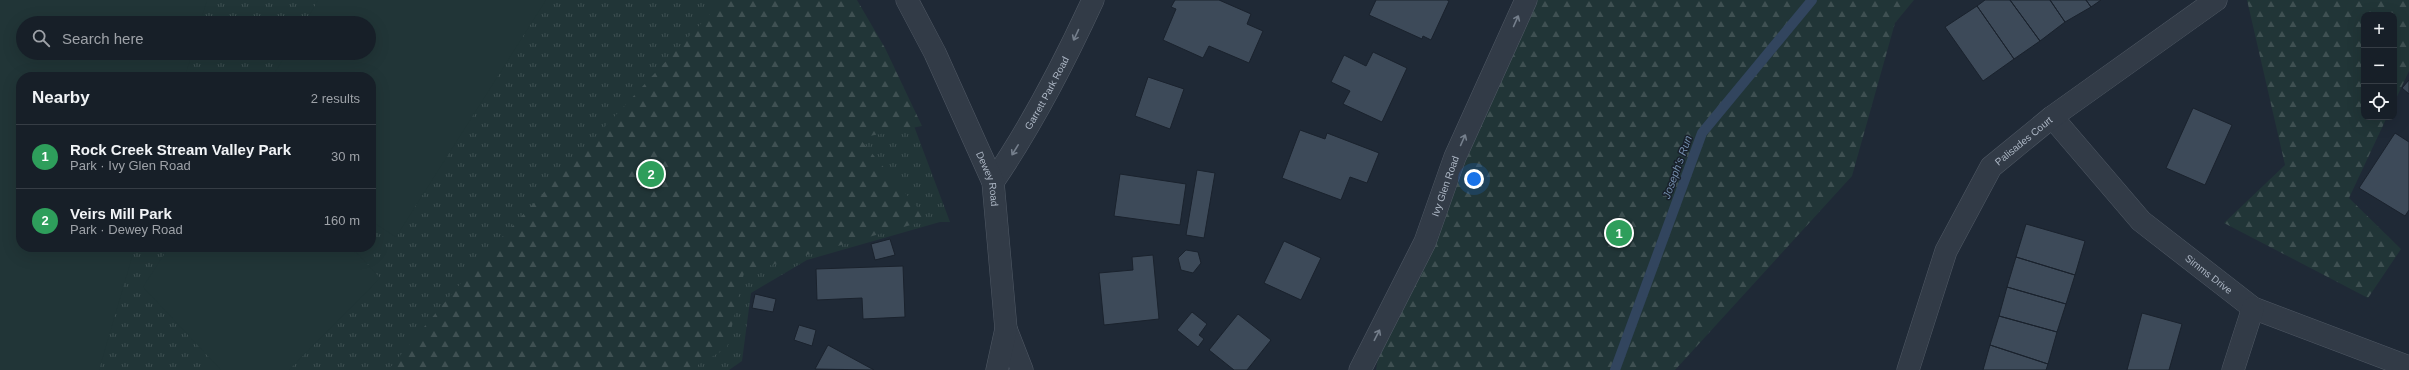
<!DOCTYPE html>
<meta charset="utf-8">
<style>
:root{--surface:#171f28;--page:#242c34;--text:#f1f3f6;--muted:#9ea2a8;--line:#363d45;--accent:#7cb0f9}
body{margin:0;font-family:Helvetica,sans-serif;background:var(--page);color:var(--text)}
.controls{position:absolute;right:12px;top:12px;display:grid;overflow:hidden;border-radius:8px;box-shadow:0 4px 16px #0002}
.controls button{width:36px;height:36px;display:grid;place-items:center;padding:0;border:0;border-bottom:1px solid var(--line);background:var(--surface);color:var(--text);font:20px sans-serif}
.you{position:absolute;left:1474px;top:179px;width:14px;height:14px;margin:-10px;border:3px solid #fff;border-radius:50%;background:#1a73e8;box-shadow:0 0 0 6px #1a73e833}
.badge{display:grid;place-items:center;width:26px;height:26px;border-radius:50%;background:var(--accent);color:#fff;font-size:13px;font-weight:700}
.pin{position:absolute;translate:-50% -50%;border:2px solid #fff;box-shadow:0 1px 4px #0006}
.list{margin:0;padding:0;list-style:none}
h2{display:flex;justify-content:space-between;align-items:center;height:52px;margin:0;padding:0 16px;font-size:17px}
h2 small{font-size:13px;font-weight:400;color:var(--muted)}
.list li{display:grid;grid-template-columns:26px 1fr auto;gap:12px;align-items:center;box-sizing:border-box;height:64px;padding:0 16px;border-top:1px solid var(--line)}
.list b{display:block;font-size:15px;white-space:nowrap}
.list p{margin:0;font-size:13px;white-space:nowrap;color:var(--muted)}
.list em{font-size:13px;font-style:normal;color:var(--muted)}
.icon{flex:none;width:22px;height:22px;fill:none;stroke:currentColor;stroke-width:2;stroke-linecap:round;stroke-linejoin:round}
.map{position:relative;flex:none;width:2409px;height:370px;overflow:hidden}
.search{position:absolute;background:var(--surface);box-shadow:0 4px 16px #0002;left:16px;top:16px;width:360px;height:44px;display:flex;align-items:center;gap:10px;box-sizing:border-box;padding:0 14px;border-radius:22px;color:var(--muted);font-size:15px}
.panel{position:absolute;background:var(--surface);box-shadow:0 4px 16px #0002;left:16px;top:72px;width:360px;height:180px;border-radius:16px}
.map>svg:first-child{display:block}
.grass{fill:url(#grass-tufts);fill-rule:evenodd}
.forest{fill:url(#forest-firs)}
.pitch{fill:#213537}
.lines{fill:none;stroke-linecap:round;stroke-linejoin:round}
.stream{stroke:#32455e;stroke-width:10}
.building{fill:#3d4a59;stroke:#1a222d}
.minor-casing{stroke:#505965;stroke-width:23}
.tertiary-casing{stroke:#505965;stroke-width:23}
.minor{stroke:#323b47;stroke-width:22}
.tertiary{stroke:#323b47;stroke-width:22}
.oneway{stroke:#757f8c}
.labels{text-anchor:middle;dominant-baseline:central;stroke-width:3;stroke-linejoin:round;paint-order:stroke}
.street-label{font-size:10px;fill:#acb6c4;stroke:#18202b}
.water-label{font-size:11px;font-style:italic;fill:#748ead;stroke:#18202b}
</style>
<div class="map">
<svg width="2409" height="370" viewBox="0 0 2409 370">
<defs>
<pattern id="grass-tufts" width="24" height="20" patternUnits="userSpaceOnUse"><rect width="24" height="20" fill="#213537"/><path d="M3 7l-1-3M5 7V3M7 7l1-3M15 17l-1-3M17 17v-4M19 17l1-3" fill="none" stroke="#3f5052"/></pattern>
<pattern id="forest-firs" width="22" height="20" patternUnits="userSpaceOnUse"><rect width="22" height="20" fill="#213537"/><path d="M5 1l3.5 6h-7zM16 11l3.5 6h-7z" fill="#3f5052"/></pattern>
</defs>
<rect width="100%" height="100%" fill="#1f2936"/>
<path class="grass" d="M0,0h852l62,126 36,96h-10l-133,38 -56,33 -9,68 -13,9h-729zM23,23h346v30h-346zM21,77h350v170h-350z"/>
<path class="forest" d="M723,0h134l28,48 37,78 -63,12 69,82 -184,53 -17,75 -38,22h-301l88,-105z
M1526,0h388l-19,23 -43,153 -177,194h-299l8,-47z
M2247,0h162v71l-15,32v-88h-30v102h23l-38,81 52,51 -33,49 -144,-75 61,-58z"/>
<path class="pitch" d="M0,0h207l-7,23h-177v30h169l-7,24h-164v170h114l-36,123h-99z
M318,0h228l-150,237 -25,-16v-144h-99l15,-24h82v-30h-64z
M169,247h179l11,8 21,23 -91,92h-68l-78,-83z"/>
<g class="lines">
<path class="stream" d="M1615,370l87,-237 110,-133"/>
</g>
<path class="building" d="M1175,0h44l32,14 -4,10 16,7 -14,32 -40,-17 -6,12 -40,-18 13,-31 -5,-2z
M1376,0h71l2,1 -18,39 -8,-4 -1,3 -53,-24z
M1985,0h25l30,41 -26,18 -37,-53z
M2010,0h40l15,22 -25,19z
M2050,0h36l5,7 -26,15z
M2086,0h15l-10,7z
M1977,6l37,53 -31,22 -38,-54z
M1373,52l34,16 -25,54 -39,-18 7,-13 -19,-9 13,-27 22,11z
M1148,77l36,12 -14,40 -35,-13z
M2409,80v14l-7,-6z
M2193,108l39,17 -27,60 -39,-17z
M1300,130l25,9 2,-6 52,20 -12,30 -17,-6 -9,23 -59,-22z
M2395,133l14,9v68l-4,6 -46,-28z
M1197,170l18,3 -11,65 -18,-3z
M1120,174l66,10 -6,41 -66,-9z
M2026,224l59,17 -10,34 -59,-18z
M890,239l5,16 -20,5 -4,-16z
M1284,241l37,17 -20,42 -37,-17z
M1186,250l12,2 3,11 -8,10 -12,-3 -3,-12z
M1153,255l6,64 -55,6 -5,-52 34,-3 -1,-13z
M2016,257l59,18 -9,29 -59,-17z
M903,266l2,51 -42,2 -1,-21 -45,2 -1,-31z
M2007,287l59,17 -9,28 -58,-16z
M755,294l21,5 -3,13 -21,-4z
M1192,312l15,12 -8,11 5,4 -6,8 -21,-17z
M2142,313l40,11 -13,46h-42z
M1238,314l33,26 -24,30h-13l-25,-20z
M1999,316l58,16 -9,32 -58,-19z
M799,325l17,5 -4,16 -18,-6z
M828,345l46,25 -59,-1z
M1990,345l58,19 -2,6h-63z"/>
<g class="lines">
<defs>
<g id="minor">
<path id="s1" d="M2052,117l89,104 112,87 156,59"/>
<path id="s2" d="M993,182c39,-57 71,-119 100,-182"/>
<path d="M1006,329l16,41"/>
<path id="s3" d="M1360,370l65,-128 30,-85 71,-157"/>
<path id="s4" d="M1908,370l38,-119 45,-84 61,-50 164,-117"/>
<path d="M2233,370l20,-62"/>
</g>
<g id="tertiary">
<path id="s5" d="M907,0l28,53 58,129 13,147 -9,41"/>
</g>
</defs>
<use href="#minor" class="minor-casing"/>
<use href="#tertiary" class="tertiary-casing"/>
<use href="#minor" class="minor"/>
<use href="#tertiary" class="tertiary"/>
</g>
<defs><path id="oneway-shaft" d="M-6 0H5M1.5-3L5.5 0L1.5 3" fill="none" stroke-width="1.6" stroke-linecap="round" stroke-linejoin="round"/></defs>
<g class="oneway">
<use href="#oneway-shaft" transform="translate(1516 21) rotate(-66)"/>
<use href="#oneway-shaft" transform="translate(1076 35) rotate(115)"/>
<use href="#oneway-shaft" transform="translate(1463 140) rotate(-66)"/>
<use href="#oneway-shaft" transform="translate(1015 150) rotate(122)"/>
<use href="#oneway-shaft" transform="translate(1377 335) rotate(-63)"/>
</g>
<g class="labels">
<g class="street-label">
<text stroke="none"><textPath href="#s2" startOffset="104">Garrett Park Road</textPath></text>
<text stroke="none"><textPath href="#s4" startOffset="262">Palisades Court</textPath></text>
<text stroke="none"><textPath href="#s5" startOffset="197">Dewey Road</textPath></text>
<text stroke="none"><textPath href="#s3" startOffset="203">Ivy Glen Road</textPath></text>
<text stroke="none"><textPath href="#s1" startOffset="223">Simms Drive</textPath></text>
</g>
<g class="water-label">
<text transform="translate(1677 167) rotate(-70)">Joseph's Run</text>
</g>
</g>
</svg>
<div class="controls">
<button>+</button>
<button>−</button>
<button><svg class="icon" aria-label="locate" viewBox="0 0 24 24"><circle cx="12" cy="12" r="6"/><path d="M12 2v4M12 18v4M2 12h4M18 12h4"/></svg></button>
</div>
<div class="you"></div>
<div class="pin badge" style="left:1619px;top:233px;background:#2e9e5b">1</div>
<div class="pin badge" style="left:651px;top:174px;background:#2e9e5b">2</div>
<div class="search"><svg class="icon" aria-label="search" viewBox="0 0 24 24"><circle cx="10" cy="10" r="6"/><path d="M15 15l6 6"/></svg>Search here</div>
<section class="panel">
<h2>Nearby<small>2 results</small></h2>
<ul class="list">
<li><span class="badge" style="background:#2e9e5b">1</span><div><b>Rock Creek Stream Valley Park</b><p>Park · Ivy Glen Road</p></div><em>30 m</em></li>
<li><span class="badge" style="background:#2e9e5b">2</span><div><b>Veirs Mill Park</b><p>Park · Dewey Road</p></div><em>160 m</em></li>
</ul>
</section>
</div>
